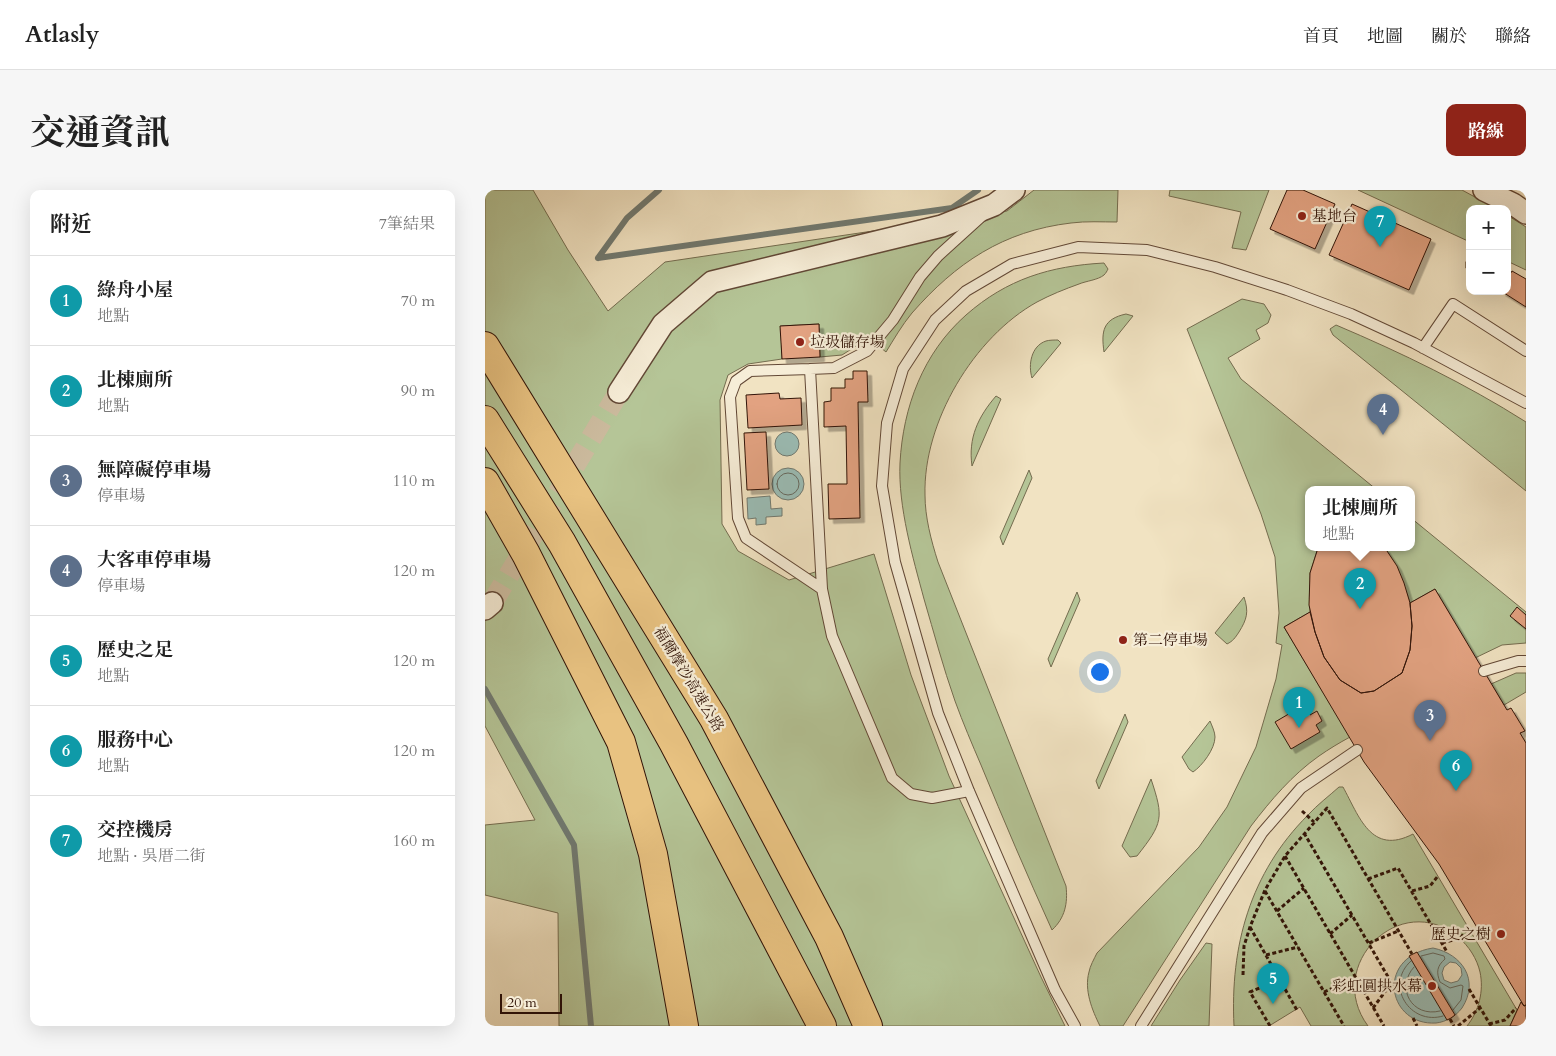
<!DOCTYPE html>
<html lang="zh-TW">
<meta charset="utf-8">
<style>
:root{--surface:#fff;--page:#f6f6f6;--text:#222;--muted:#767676;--line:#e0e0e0;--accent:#8f2418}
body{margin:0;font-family:Cardo,"Noto Serif TC",serif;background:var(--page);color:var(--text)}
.controls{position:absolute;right:15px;top:15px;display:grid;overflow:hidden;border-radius:10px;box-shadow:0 5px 20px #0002}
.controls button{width:45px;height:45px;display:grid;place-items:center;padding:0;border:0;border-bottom:1px solid var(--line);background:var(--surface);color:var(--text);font:25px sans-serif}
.scale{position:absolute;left:15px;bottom:12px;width:62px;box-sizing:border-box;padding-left:5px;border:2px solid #321407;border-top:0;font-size:14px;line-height:18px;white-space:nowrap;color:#321407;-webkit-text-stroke:4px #f6edd7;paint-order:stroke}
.you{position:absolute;left:614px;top:481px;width:18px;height:18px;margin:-12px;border:4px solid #fff;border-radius:50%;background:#1a73e8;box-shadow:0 0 0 8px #1a73e833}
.badge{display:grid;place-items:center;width:32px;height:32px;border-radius:50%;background:var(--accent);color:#fff;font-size:16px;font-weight:700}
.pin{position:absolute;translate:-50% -41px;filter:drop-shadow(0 1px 2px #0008)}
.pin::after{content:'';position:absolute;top:26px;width:18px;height:15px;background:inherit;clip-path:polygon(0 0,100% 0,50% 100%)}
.popup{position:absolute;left:820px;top:296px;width:110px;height:65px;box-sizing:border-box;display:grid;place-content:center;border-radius:10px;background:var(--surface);filter:drop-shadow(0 1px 4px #0005);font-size:16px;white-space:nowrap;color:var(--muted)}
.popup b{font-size:19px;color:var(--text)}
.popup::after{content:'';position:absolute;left:50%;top:100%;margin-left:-10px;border:10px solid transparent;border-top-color:var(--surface)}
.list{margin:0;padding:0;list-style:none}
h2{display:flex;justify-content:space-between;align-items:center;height:65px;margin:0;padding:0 20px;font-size:21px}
h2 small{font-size:16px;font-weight:400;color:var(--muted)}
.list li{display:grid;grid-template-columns:32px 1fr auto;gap:15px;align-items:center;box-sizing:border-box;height:90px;padding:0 20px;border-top:1px solid var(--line)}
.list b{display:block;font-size:19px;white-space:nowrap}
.list p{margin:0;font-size:16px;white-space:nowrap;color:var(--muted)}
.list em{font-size:16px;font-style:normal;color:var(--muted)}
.map{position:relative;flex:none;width:1041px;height:836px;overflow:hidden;border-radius:10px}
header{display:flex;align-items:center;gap:30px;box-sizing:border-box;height:70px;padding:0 25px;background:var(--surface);border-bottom:1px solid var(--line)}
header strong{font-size:24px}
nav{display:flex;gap:28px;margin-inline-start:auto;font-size:18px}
.intro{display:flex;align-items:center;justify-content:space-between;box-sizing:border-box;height:120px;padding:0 30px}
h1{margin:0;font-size:35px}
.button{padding:12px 22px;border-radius:10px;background:var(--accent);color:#fff;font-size:18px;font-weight:700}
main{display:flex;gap:30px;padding:0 30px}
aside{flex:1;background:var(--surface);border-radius:10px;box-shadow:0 5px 20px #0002}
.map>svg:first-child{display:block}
.green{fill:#b5c597;stroke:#746c4f}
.water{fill:#9bbeb7;stroke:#717a71;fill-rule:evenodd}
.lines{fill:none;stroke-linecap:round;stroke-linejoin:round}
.shore{stroke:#66695f;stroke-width:1}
.stream{stroke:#717a71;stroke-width:6}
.building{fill:#e2a281;stroke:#321407;filter:url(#shadow)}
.street-tunnel{stroke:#cbba9d;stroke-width:21;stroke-dasharray:21 11;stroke-linecap:butt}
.lane-casing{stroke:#624836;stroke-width:12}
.street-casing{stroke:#624836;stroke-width:24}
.highway-casing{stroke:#321407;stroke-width:30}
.path{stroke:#321407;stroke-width:3;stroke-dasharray:4 2.5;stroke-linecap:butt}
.lane{stroke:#f6edd7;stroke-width:10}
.street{stroke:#f6edd7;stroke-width:21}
.highway{stroke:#e8c281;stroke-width:28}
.poi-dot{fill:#8f2418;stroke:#f6edd7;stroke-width:2}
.labels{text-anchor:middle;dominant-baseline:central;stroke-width:4.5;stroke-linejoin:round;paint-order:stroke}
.poi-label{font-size:15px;fill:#321407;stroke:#f6edd7;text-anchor:start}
.street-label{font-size:15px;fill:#321407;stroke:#f6edd7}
</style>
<header>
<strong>Atlasly</strong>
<nav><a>首頁</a><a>地圖</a><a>關於</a><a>聯絡</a></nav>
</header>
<div class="intro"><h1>交通資訊</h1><a class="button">路線</a></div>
<main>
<aside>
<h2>附近<small>7筆結果</small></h2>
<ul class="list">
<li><span class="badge" style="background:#0f9aa8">1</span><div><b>綠舟小屋</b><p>地點</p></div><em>70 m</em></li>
<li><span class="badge" style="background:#0f9aa8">2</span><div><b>北棟廁所</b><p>地點</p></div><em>90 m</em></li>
<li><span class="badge" style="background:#5c6f8a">3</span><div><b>無障礙停車場</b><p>停車場</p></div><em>110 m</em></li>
<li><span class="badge" style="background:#5c6f8a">4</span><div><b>大客車停車場</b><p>停車場</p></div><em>120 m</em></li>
<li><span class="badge" style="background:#0f9aa8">5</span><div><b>歷史之足</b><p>地點</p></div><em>120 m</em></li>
<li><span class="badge" style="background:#0f9aa8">6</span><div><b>服務中心</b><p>地點</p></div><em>120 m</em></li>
<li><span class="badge" style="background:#0f9aa8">7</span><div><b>交控機房</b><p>地點 · 吳厝二街</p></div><em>160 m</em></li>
</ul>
</aside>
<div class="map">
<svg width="1041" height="836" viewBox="0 0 1041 836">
<defs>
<filter id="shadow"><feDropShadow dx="4.5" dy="4.5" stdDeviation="0" flood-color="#0004"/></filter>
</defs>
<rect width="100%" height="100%" fill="#f1e3c2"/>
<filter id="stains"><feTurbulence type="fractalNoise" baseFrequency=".004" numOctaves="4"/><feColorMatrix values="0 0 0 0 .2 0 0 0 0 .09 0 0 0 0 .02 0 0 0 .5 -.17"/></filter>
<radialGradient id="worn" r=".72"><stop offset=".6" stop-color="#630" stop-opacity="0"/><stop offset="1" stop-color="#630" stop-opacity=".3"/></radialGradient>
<path class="green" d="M0,0h48l35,60 40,61 57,-49 342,-51 27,-21h84l-1,32c-15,0 -31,-1 -46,1 -68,8 -115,40 -159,90 -10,12 -18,26 -26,39l-17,-14 -27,17 -22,2 -1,-33 -38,2 1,33 -34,5 -20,11 -8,25 2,124 16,27 51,29 85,-26 37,121 38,101 92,201 24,49h-506l-1,-113 -73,-18v-70l50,-5 -50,-94z
M685,0h99l-23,60 -14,-2 9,-36 -72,-16z
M873,0h104l35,19h-27v33z
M1022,25l19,12v43l-19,-9z
M619,73l4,6c-1,2 -2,4 -4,6 -6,5 -18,6 -25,9 -14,5 -29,11 -42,18 -63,35 -114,120 -112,193 0,22 6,45 13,67l128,324c2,17 -1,32 -14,44 -25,-55 -48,-109 -71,-165 -9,-21 -18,-42 -26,-64 -12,-34 -21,-68 -31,-102 -11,-41 -26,-92 -24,-136 3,-56 23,-110 66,-148 41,-36 84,-49 138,-52z
M757,109l22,5 7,11 -3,8 -12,7 4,9 -32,19 13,21 136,111h-68v58h9l-8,25v39l-26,15 66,110c-11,6 -21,12 -31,19 -27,19 -48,44 -68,70l-128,200h-23c-8,-16 -16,-36 -11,-54 1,-6 5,-13 8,-19l102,-106 28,-40 29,-60 20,-68 6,-34 -6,-2 3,-30 -4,-56 -14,-43 -74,-185z
M641,124l7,2 -29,36c-3,-21 -1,-33 22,-38z
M851,135c66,28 130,59 190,97v69l-193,-156 -3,-6z
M573,150l3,3 -29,35c-4,-13 -1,-32 14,-37 3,-1 9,-1 12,-1z
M511,206l5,3 -29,67c-4,-28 6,-49 24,-70z
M544,280l3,8 -29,67 -3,-8z
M926,328l115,94v31l-24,2 -27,13 -40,-69 -25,14c-6,-20 -14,-37 -25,-55h26z
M592,402l3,8 -29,67 -3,-8z
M759,407c5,15 3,22 -5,35 -4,6 -6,9 -12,12l-12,-11z
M1031,483h10v19l-22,13 -13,-21z
M640,524l3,8 -29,67 -3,-8z
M725,531c2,5 5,11 5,16 0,12 -13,29 -22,35l-4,-3 -7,-12z
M666,589c13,39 12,44 -14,77l-7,1 -8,-11z
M854,597h4c16,29 28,69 70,47l104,176 -7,16h-43c12,-15 17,-35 13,-54 -3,-13 -11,-26 -22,-35 -57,-48 -135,28 -90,89h-57l-11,-19 -31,19h-35c-4,-80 16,-153 74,-211 9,-10 21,-19 31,-28z
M721,753l6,1 -3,82h-58l29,-46z"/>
<path class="water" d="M290 254a12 12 0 1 1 24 0a12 12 0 1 1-24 0Z
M287 294a16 16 0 1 1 32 0a16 16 0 1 1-32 0Z
M285,306l1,13 11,-1v8l-16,1v7l-10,1v-7l-8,1 -1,-21z
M948,758c29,6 47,32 29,60 -6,8 -16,14 -26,15 -49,3 -61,-66 -3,-75zM965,772l6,1 5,5 1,7 -4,6 -7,2 -7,-3 -2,-7 2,-6z"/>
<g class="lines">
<path class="shore" d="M292 294a11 11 0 1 1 22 0a11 11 0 1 1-22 0Z
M936,766l12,-3 11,3 1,3c-8,7 -9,13 -5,23l10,6 11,-3 2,1 -2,14 -8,10
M926,771c-27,24 -1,65 32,55
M929,777c-19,21 -2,51 26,44"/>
<path class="stream" d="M113,68l354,-50 26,-18
M113,68l29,-40 32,-28
M0,499l89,156 17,181"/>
</g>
<path class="building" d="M802,0h16l32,14 -20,45 -45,-20z
M867,14l79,35 -22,51 -80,-35z
M985,65v18l-4,-5v-6z
M1027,81l14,8v28l-25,-16h6v-12z
M334,134l1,33 -38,2 -2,-33z
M368,181h14l1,31h-10l2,116 -31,1 -1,-35h19l-1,-58 -22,1v-25l7,-1v-13h14v-9h8z
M294,203l1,6 21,-1 1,27 -54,3 -2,-33z
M281,242l3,57 -22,1 -3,-57z
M833,358h67l12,18 7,17 6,20 2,23 -2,24 -8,23 -28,18 -13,2 -21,-13 -16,-23 -9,-25 -6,-27 1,-32z
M950,399l72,121 4,-2 14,23 -5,2 6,10v262l-2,1 -85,-142 -75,-102 -80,-135 26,-15 5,20 9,25 16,23 21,13 13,-2 28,-18 8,-23 2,-24 -2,-23z
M1032,417l9,8v14l-16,-13z
M819,515l6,10 7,-4 5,10 -6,4 4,7 -29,17 -16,-27z
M932,762l38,63 -4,3 -4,2 -38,-64z
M1036,812l3,4 2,-1v21h-16z"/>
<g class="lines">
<path class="street-tunnel" d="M7,413l127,-211"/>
<defs>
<path id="lane" d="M938,158l30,-44 73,47
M325,179l-60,2 -14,10 -6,16 8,121 8,20 76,51
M999,481l34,-10h8
M484,601l-37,7 -21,-4 -19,-16 -60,-142 -10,-47 -12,-220 24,-1 33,-17 26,-31 27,-43 18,-21 44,-40
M590,836l-20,-36 -86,-199 -31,-78 -43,-151 -13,-76 5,-63 16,-54 32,-49 31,-29 46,-27 66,-17 69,3 68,17 72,23 64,24 63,29 112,60
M656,836l121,-193 39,-45 56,-38"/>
<path id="street" d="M999,0l29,14 13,9
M134,202l44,-68 49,-42 230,-56 52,-21 20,-15
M0,419l7,-6"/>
<path id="highway" d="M0,156l229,373 115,218 39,89
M0,230l77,123 112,201 148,282
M0,292l41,72 95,188 32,112 31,172"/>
</defs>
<use href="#lane" class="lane-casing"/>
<use href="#street" class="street-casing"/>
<use href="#highway" class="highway-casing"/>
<path class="path" d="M817,621l12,11
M819,643l90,154
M800,666l99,170
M883,689l30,-11 49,84
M780,701l79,135
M927,701l18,-5 8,-10
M792,721l27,-23
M765,737l48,85
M845,744l22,-19
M884,753l29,-12
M957,753l18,-5 9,-10
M781,765l32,-8
M758,785l1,-29 6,-19 15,-37 20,-34 42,-48 85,146
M984,799l22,37
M839,802l32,-14
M888,818l19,-26
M928,828l4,8
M965,829l4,7
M1004,834l16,-4 11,-12
M785,836l-20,-34 30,-13
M973,836l22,-18"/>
<use href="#lane" class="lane"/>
<use href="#street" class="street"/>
<use href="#highway" class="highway"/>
</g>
<g class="poi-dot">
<circle cx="817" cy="26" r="5"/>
<circle cx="315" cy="152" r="5"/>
<circle cx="638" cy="450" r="5"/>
<circle cx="1016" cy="744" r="5"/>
<circle cx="947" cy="796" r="5"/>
</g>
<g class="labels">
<g class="poi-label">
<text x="827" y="26">基地台</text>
<text x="325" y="152">垃圾儲存場</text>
<text x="648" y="450">第二停車場</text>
<text x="1006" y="744" text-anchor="end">歷史之樹</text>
<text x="937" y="796" text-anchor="end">彩虹圓拱水幕</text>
</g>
<g class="street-label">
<text transform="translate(204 489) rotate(59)">福爾摩沙高速公路</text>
</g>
</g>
<rect width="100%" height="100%" filter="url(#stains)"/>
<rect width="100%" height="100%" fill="url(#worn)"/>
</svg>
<div class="controls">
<button>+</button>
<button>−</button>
</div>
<div class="scale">20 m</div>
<div class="you"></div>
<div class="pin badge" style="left:814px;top:538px;background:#0f9aa8">1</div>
<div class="pin badge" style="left:875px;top:419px;background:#0f9aa8">2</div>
<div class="popup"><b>北棟廁所</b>地點</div>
<div class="pin badge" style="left:945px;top:551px;background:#5c6f8a">3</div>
<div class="pin badge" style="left:898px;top:245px;background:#5c6f8a">4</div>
<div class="pin badge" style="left:788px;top:814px;background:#0f9aa8">5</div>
<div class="pin badge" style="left:971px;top:601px;background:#0f9aa8">6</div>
<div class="pin badge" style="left:895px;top:57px;background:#0f9aa8">7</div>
</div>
</main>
